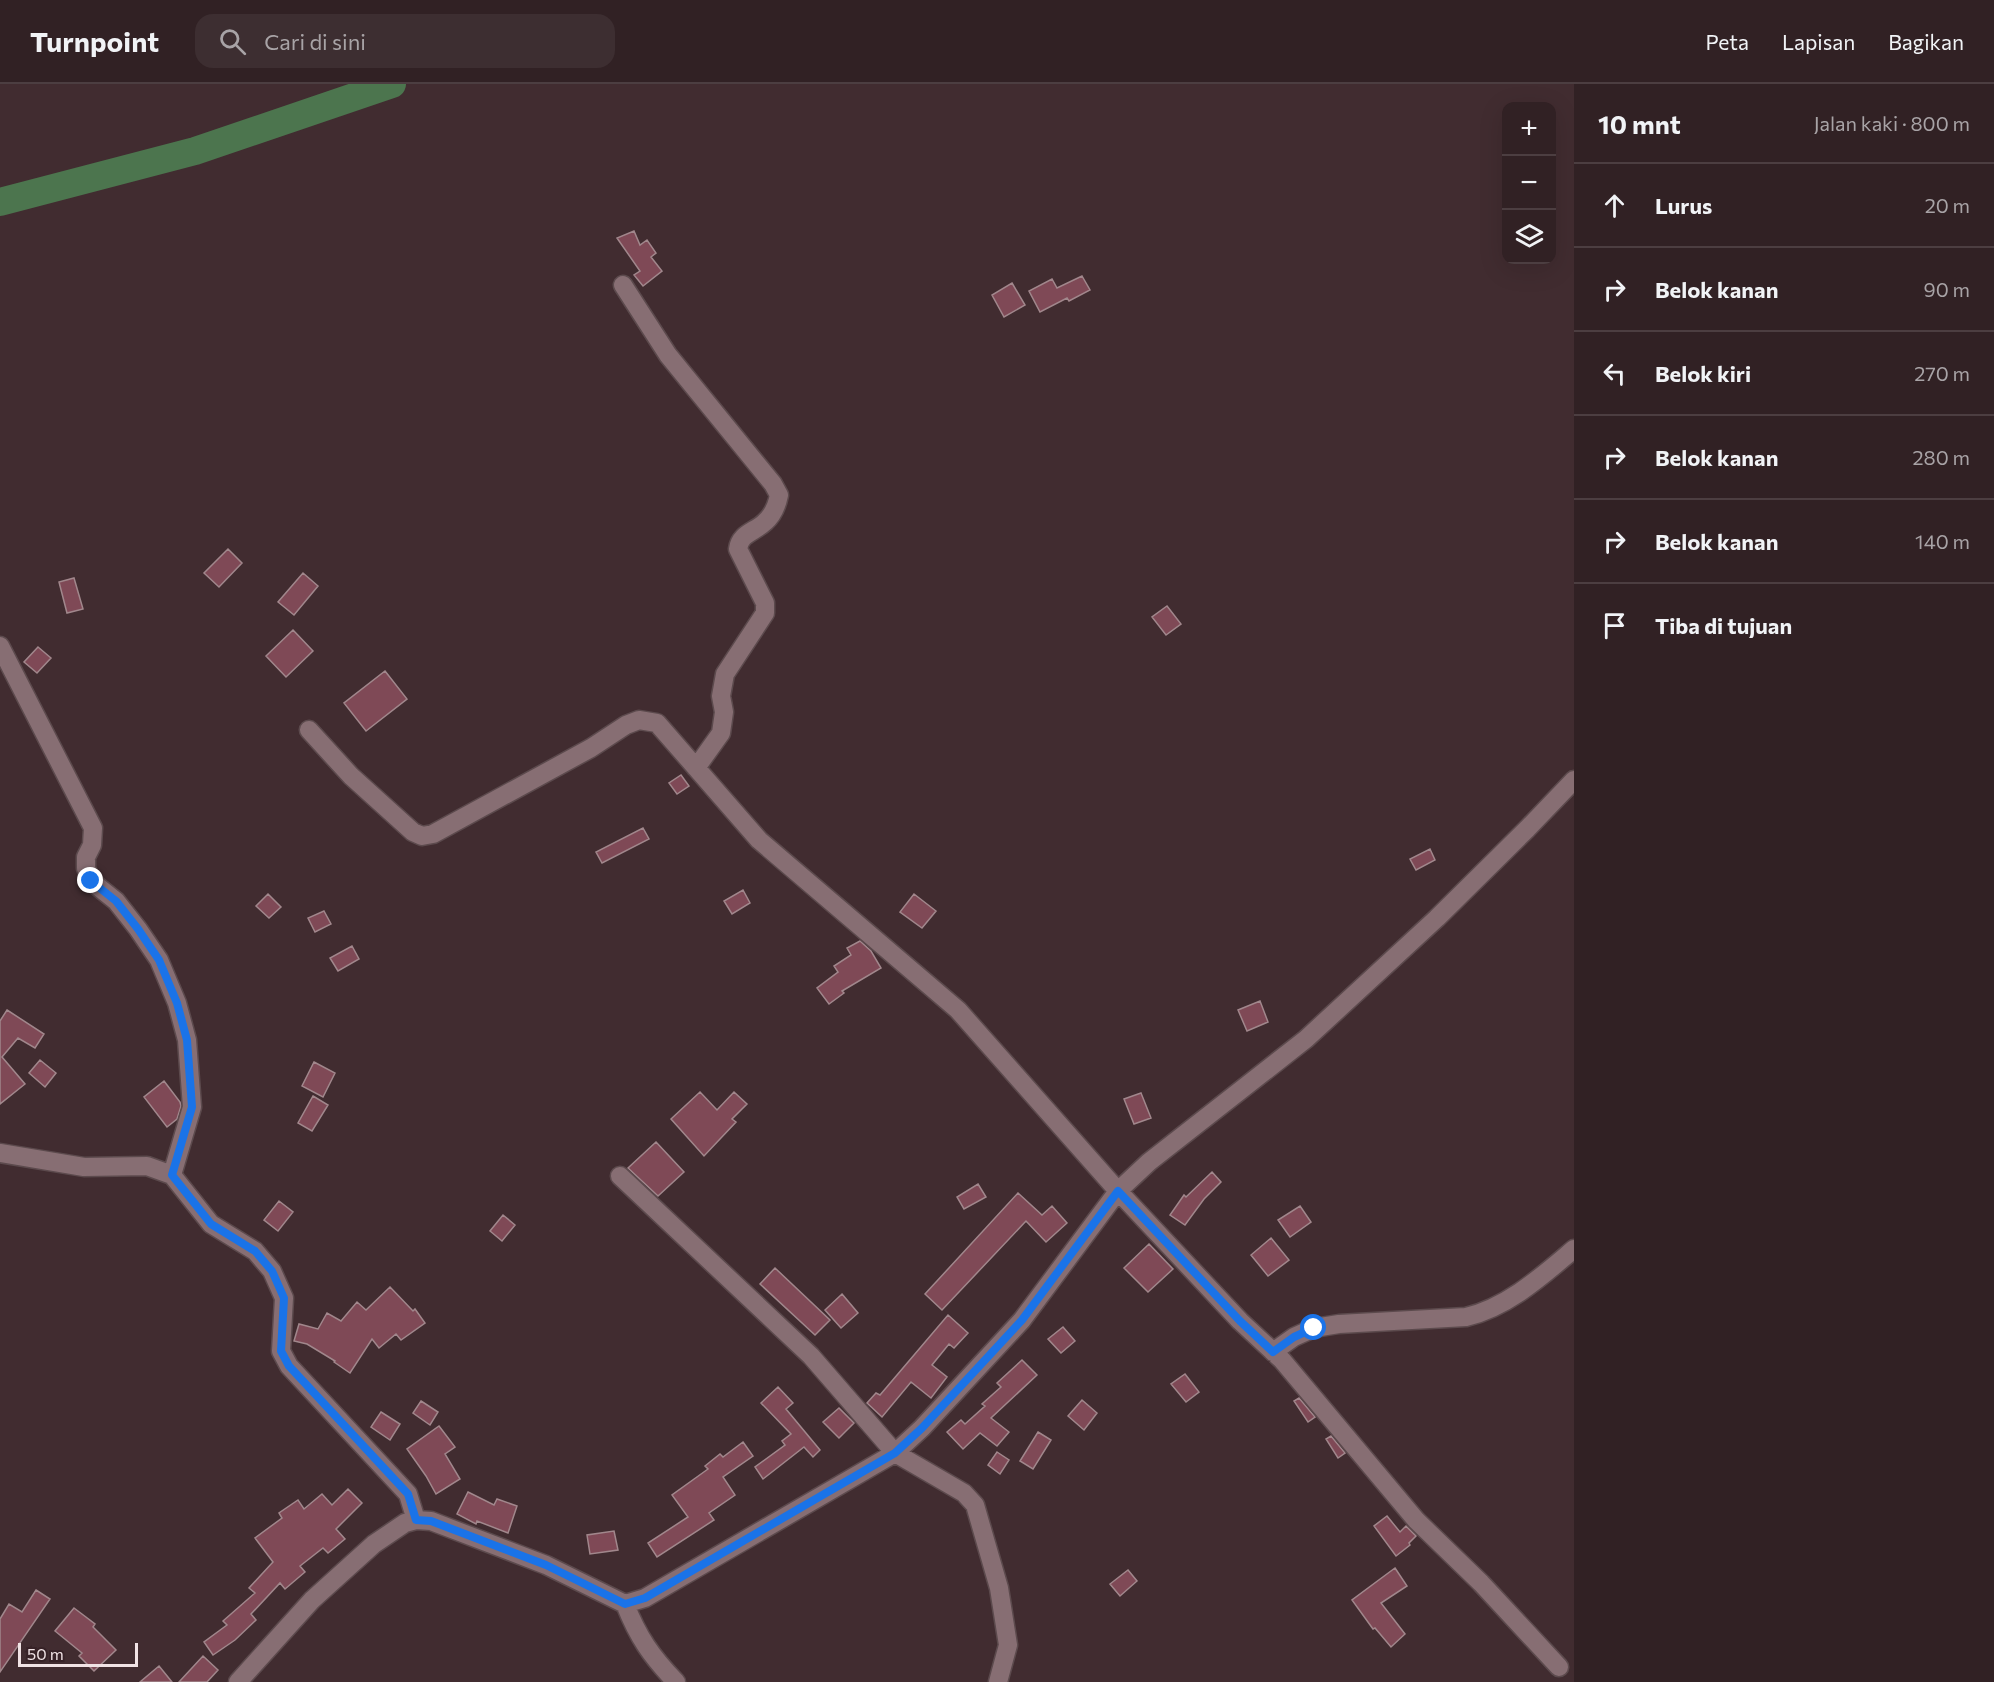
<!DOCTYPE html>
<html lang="id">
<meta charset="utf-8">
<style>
:root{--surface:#312124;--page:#3d2e31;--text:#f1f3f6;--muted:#a8a3a6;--line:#4c3e41}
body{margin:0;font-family:Commissioner,sans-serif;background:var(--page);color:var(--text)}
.controls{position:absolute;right:18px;top:18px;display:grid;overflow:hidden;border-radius:12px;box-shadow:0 6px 24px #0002}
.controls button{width:54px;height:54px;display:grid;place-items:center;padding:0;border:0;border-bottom:2px solid var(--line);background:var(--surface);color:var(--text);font:30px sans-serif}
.scale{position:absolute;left:18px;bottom:15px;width:120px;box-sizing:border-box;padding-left:6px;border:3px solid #f1e3e5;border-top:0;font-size:16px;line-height:21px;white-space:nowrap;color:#f1e3e5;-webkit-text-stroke:4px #372227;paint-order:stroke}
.stop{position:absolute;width:18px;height:18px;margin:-14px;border:4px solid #1a73e8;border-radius:50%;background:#fff}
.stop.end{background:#1a73e8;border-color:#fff;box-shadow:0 2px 6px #0008}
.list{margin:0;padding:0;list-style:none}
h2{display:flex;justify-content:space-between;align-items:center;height:78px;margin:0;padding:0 24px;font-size:26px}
h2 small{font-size:20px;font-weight:400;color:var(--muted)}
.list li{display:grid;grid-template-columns:39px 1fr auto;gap:18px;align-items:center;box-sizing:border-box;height:84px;padding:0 24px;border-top:2px solid var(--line)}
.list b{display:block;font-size:22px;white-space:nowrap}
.list em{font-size:20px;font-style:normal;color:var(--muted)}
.icon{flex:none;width:33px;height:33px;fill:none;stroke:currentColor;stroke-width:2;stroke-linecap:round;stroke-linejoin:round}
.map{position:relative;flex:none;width:1574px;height:1598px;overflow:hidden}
header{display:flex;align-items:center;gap:36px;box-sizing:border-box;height:84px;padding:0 30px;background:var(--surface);border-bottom:2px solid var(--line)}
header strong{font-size:28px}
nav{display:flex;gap:33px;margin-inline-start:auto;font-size:21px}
.search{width:420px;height:54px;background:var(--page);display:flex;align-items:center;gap:15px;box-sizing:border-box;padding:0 21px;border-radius:18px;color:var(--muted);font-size:22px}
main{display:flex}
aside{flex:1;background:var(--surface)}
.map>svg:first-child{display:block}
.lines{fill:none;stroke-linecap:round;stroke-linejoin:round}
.river{stroke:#4c754e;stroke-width:28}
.building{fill:#7f4956;stroke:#a1878c;stroke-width:1.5}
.minor-casing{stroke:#5c4a4d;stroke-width:21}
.minor{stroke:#876e73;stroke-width:18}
.route{stroke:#1a73e8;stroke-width:8}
</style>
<header>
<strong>Turnpoint</strong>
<div class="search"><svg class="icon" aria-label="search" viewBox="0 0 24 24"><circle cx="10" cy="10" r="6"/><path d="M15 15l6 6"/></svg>Cari di sini</div>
<nav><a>Peta</a><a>Lapisan</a><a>Bagikan</a></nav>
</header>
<main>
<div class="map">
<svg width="1574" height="1598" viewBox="0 0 1574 1598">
<rect width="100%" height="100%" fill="#412c30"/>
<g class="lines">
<path class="river" d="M0,118l195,-51 197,-67"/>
</g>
<path class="building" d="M634,147l6,14 7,-5 9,13 -5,4 11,14 -19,15 -9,-11 6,-4 -23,-33z
M1082,192l8,14 -21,11 -2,-3 -27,14 -11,-21 23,-12 5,9z
M1012,199l13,22 -21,12 -12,-22z
M228,465l14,14 -23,24 -15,-14z
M303,489l15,13 -24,29 -16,-13z
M74,494l9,31 -16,4 -8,-31z
M1167,522l14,18 -15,11 -14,-18z
M293,546l20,21 -27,26 -20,-21z
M38,563l13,11 -14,15 -13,-11z
M385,587l22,28 -41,32 -22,-28z
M681,691l8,11 -12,8 -8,-11z
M643,744l6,11 -47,24 -6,-11z
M1430,765l5,11 -19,10 -6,-11z
M743,806l7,13 -18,11 -8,-13z
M268,810l13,13 -12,11 -13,-12z
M914,810l22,17 -14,17 -22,-16z
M324,827l7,13 -16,8 -7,-14z
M860,857l11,10 10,17 -39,23 2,2 -15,11 -12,-16 21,-16 -4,-6 17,-11 -4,-7z
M352,862l7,13 -21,12 -8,-13z
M1260,917l8,21 -21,9 -9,-21z
M7,926l37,24 -9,14 -17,-10 -16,19 23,27 -25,20v-83z
M40,976l16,13 -11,14 -16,-14z
M314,978l21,11 -12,24 -21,-11z
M164,997l16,21 1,4 -4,13 -10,8 -23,-30z
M700,1008l17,18 17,-18 13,12 -15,15 4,3 -32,34 -33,-37z
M1141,1009l10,25 -17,6 -10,-25z
M313,1012l15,9 -16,26 -14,-8z
M656,1058l28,30 -26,24 -30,-28z
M1212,1088l9,10 -17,17 -19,26 -15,-10 14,-20 2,2z
M978,1100l8,13 -22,12 -7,-12z
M1018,1109l24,22 10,-9 15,17 -21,19 -20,-21 -84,89 -17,-16z
M279,1117l14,11 -15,19 -14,-11z
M1300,1122l11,16 -21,15 -12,-17z
M503,1131l12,10 -13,16 -12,-10z
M1271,1154l18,22 -21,16 -17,-21z
M1149,1160l24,25 -25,23 -24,-24z
M775,1184l55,52 -15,15 -55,-51z
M390,1203l23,24 2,-2 10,14 -24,17 -5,-6 -17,14 -7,-9 -22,34 -16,-11 1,-1 -28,-17 -13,-3 5,-17 19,5 9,-16 14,8 16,-19 9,8z
M842,1210l16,19 -17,15 -16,-18z
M948,1231l20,18 -14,15 -5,-4 -17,21 15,12 -16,21 -20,-16 -29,35 -15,-14 9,-10 4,2z
M1063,1243l12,14 -14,12 -13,-14z
M1022,1276l15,15 -46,43 18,14 -12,14 -17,-13 -17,16 -16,-17 14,-12 4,4 20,-18 -3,-2 19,-17 -4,-4z
M1185,1290l14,18 -13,10 -15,-18z
M778,1303l15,16 -7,6 34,41 -7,7 -9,-10 -41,32 -8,-12 30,-22 -3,-4 9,-7 -30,-31z
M1299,1314l16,19 -7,5 -14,-21z
M1082,1316l15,13 -13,17 -16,-14z
M421,1317l17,11 -8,13 -17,-12z
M839,1324l15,15 -15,15 -16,-16z
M381,1328l19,12 -10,16 -19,-13z
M439,1342l16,21 -10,7 15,25 -24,15 -10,-18 -19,-27z
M1038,1348l13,8 -18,29 -13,-8z
M1331,1352l14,17 -7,5 -12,-19z
M743,1358l10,14 -30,21 12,18 -26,18 5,7 -57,37 -9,-14 40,-26 -16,-22 36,-26 -3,-3 15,-12 3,3z
M997,1368l12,8 -9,14 -12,-9z
M348,1405l14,14 -26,26 9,10 -17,14 -5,-5 -23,18 5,6 -20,17 -5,-6 -29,31 5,6 -21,20 -22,15 -9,-13 23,-17 -4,-4 32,-28 -6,-5 24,-26 -18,-24 27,-20 -3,-5 19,-13 6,9 18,-15 10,11z
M468,1408l26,13 3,-6 20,7 -9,27 -31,-12 -1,3 -19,-10z
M1387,1432l13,16 6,-6 10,10 -7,7 1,2 -14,11 -22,-30z
M614,1447l4,19 -28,4 -3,-19z
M1395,1484l12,18 -26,17 24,31 -14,13 -16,-19 -2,1 -21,-29z
M1128,1486l9,11 -17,15 -10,-12z
M36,1506l14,9 -50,73v-53l9,-15 13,8z
M74,1524l21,16 -2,3 23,23 -22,21 -15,-15 3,-3 -27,-22z
M203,1572l15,14 -11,12h-28z
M159,1582l13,16h-32z"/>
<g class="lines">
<defs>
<path id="minor" d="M623,201l45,70 105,129 6,11c-2,10 -6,20 -14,27 -10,10 -25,11 -27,27l27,54v10l-40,61 -4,22 3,16 -3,21 -25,35
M0,562l93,182 -1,17 -6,12v11l5,13 25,20 22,28 21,31 18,43 10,37 5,67 -20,68
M309,646l42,46 62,56 9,4 11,-2 158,-86 35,-23 13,-5 18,3 102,117 199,170 160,181 122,130 42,39 134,160 65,63 78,84
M0,1069l84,14 63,-1 25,9 39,49 44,27 17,20 12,27 -3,53 8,15 119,128 8,26
M620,1092l191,180 84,97 69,40 11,12 24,83 9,57 -10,37
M1273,1268l21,-15 20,-9 25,-4 127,-7c42,-10 76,-41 108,-68
M625,1520c13,33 26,52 51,78
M238,1598l74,-82 62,-56 31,-21 11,-3 15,1 115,44 79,39 20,-6 250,-145 27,-25 100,-108 96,-129 31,-29 157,-123 131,-121 90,-89 47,-49"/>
</defs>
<use href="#minor" class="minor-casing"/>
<use href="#minor" class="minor"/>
</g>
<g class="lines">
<path class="route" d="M91,797l25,20 22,28 21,31 18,43 10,37 5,67 -20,68 39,49 44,27 17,20 12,27 -3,53 8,15 119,128 8,26 15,1 115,44 79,39 20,-6 250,-145 27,-25 100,-108 96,-129 122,130 33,31 21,-15 20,-9"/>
</g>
</svg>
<div class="controls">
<button>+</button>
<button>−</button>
<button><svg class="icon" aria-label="layers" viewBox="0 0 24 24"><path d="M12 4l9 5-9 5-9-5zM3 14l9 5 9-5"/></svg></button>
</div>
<div class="scale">50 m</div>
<div class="stop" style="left:1314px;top:1244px"></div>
<div class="stop end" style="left:91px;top:797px"></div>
</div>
<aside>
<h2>10 mnt<small>Jalan kaki · 800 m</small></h2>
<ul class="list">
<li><svg class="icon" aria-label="ahead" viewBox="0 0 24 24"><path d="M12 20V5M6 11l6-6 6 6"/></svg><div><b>Lurus</b></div><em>20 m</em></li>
<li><svg class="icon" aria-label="right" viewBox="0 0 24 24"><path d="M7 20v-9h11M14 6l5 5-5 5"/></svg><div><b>Belok kanan</b></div><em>90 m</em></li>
<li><svg class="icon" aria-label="left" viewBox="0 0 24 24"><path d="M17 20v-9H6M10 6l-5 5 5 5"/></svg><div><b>Belok kiri</b></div><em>270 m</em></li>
<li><svg class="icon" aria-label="right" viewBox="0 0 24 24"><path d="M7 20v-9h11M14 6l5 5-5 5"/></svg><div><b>Belok kanan</b></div><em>280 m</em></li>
<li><svg class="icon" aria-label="right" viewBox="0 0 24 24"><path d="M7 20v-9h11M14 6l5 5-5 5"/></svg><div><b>Belok kanan</b></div><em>140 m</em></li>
<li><svg class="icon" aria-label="arrive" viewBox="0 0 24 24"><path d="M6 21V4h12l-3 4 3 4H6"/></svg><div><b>Tiba di tujuan</b></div></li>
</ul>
</aside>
</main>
